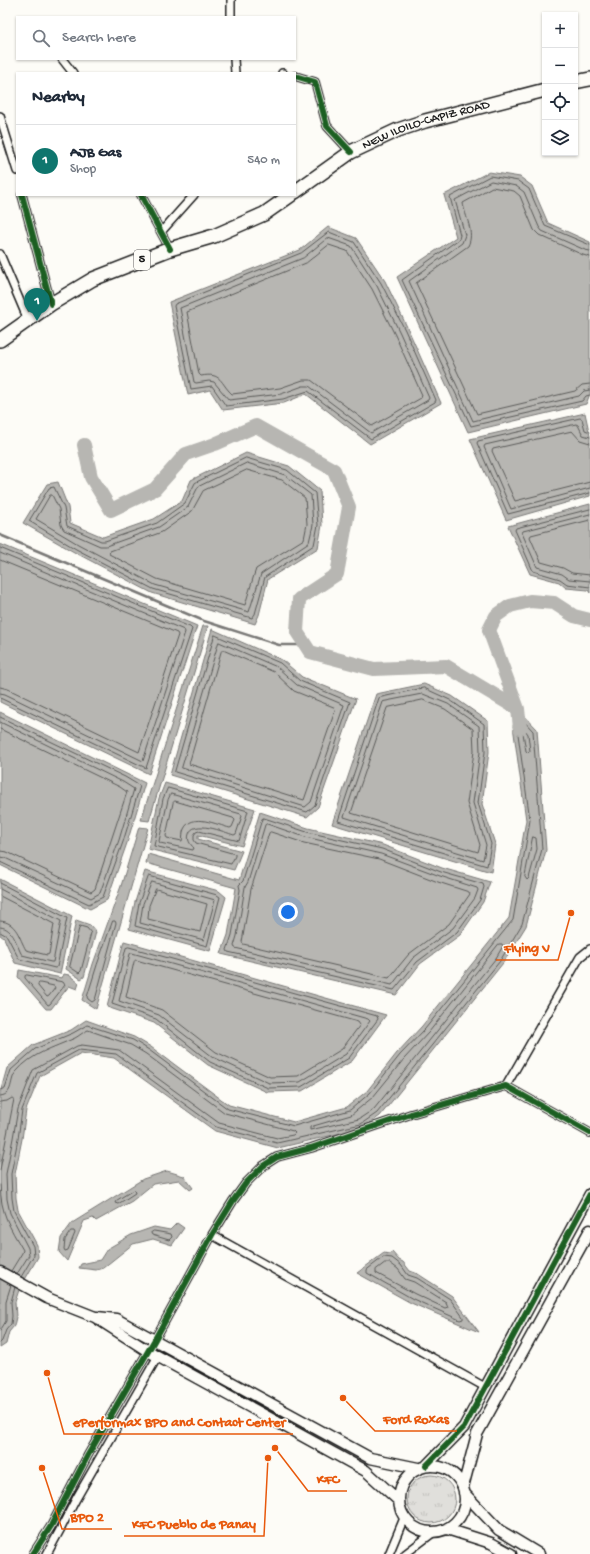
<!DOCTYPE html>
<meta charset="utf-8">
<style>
:root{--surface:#fff;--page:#f2f2f3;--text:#1f2937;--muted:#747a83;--line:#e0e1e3;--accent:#0f766e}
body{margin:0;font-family:"Gochi Hand",sans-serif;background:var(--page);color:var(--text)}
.controls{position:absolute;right:12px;top:12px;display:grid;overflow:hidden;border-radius:0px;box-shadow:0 1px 3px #0004}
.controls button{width:36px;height:36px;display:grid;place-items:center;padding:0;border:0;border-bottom:1px solid var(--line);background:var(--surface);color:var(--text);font:20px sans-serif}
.you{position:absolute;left:288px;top:912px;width:14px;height:14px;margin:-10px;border:3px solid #fff;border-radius:50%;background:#1a73e8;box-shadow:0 0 0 6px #1a73e833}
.badge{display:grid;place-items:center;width:26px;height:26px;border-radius:50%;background:var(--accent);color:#fff;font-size:13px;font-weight:700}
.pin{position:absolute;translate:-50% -33px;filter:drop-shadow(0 1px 2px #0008)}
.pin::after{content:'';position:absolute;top:21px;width:14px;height:12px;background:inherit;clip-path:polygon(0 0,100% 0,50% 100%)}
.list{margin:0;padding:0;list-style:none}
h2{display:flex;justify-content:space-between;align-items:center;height:52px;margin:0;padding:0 16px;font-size:17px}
h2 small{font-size:13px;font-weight:400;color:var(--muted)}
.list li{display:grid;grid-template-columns:26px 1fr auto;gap:12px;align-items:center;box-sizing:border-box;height:72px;padding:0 16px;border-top:1px solid var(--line)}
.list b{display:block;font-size:15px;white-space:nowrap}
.list p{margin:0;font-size:13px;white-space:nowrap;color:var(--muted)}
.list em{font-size:13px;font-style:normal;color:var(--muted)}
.icon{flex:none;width:22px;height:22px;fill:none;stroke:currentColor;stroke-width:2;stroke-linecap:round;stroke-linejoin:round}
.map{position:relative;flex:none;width:590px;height:1554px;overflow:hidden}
.search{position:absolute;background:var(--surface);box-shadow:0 1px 3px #0004;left:16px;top:16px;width:280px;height:44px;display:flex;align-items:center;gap:10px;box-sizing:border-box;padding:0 14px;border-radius:0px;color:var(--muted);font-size:15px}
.panel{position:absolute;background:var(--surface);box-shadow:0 1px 3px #0004;left:16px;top:72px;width:280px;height:124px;border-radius:0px}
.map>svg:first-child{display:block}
.grass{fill:url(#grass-tufts);stroke:#7e7e7c}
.water{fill:#b7b6b2;stroke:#797876}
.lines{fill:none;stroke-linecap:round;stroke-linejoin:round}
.shore{stroke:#5a5a58;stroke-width:1}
.stream{stroke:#797876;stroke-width:2.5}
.river{stroke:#b7b6b2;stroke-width:14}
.street-casing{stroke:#1c1c1c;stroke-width:10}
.secondary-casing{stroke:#1c1c1c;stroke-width:13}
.highway-casing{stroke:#1c1c1c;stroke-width:16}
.street{stroke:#fdfcf7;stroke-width:7}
.secondary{stroke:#fdfcf7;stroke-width:10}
.highway{stroke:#fdfcf7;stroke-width:13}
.cycleway-casing{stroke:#fdfcf7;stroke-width:8}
.cycleway{stroke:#1b5e20;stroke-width:6}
.labels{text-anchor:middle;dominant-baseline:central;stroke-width:3;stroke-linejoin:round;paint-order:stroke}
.shield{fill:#fdfcf7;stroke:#605f5e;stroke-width:1}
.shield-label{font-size:12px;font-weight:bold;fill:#1c1c1c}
.street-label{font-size:13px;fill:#1c1c1c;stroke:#fdfcf7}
.leader{fill:none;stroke:#e8590c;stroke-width:1.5}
.callout-dot{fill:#e8590c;stroke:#fdfcf7;stroke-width:1.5}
.callout-label{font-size:14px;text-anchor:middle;font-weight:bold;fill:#e8590c;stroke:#fdfcf7;stroke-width:3;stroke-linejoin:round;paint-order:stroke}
</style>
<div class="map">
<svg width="590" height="1554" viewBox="0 0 590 1554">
<defs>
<pattern id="grass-tufts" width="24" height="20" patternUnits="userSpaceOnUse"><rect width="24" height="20" fill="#e0dfdb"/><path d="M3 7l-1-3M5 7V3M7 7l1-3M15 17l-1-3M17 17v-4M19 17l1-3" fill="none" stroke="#c0bfbb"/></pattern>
</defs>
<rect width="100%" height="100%" fill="#fdfcf7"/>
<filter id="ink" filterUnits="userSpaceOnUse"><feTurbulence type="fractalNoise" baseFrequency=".025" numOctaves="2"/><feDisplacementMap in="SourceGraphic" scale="8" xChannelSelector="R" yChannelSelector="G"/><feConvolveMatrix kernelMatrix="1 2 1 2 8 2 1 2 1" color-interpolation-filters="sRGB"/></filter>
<g filter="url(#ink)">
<path class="grass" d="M407 1499a24 24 0 1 1 48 0a24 24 0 1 1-48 0Z"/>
<path class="water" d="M489,172l31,5 12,9 16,37 42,19v152l-4,10 -118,28 -71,-155 59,-40 -12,-42z
M328,227l28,11 29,43 23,48 33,74 -71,41 -64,-50 -22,9 -61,7 -13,-20 -22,5 -19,-93 131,-52z
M585,413l5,23v60l-84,24 -36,-81z
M246,453l43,13 31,25 2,34 -4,23 -50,31 -9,36 -4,9 -103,-31 -78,-41 -51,-29 24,-39 11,-2 10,25 2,16 33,14 51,-18 28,-18 9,-21z
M590,504v89l-2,-3 -22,-2 -7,-6 -29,-8 -22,-48z
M0,544l197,82 -48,148 -149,-72z
M203,626h5l-59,195 -8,-1z
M212,629l70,31 20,17 54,22 -38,108 -11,10 -137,-42z
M424,684l28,12 36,25 1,31 -7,52 13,40 -4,28 -159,-48 44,-130z
M518,709l19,20 9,121 -20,76 -23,37 -123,153 -17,12 -85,20 -63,-17 -101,-73 -33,-5 -41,23 -14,34 -4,29 -7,35 1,24 2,12 19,35 1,12 -19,33 -4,12 1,15 -2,9 -5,6 -3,12 -6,4v-255l7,-25 26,-23 38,-15 15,-10 48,17 17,10 78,58 65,17 53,-15 20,-16 30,-38 25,-27 87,-108 17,-98 -13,-94z
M0,712l145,71 -18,60 -20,57 -17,9 -90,-44z
M165,783l90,26 -13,37 -44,-11v4l44,12 -8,19 -86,-21 11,-51z
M260,812l48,16 75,17 59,23 48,14 -7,20 -23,33 -40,29 -24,31 -175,-41 7,-19 8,-47 -90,-25 2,-9 91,26z
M139,827l9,1 -52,181 -14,-9 11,-36 28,-78z
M145,871l74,20 7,6 -16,54 -81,-22 6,-27z
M0,879l72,37 -12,58 -45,-11 -11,-25 -4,-3z
M76,920l14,5 6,7 -12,45 -3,2 -15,-10z
M124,941l262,74 -34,46 -50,30 -35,1 -59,-27 -54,-42 -47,-16z
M19,970l43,8 2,-4 5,1 10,8 -2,6 -8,-3 -18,23h-5l-28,-32z
M167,1171l17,5 9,12 -3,2 -11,-10 -26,4 -21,17 -36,20 -3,-3 -9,3 -17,40 -8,-9 2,-14 11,-15 71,-44z
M177,1223l7,5 -12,17 -19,-6 -20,5 -30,24 -7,2 -17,-2 2,-4 19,-4 7,-11 24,-14 23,-8 16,3z
M392,1252l7,8 4,2 7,9 8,3 34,22 27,36 -68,-29 -54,-30 27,-20 5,1z"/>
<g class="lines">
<path class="shore" d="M329,232l25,10 27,41 24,47 31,70 -1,2 -64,37 -63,-48 -25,8 -57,7 -14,-20 -21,3 -17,-83 1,-2 126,-51z
M328,238l23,8 26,40 23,47 29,65 -1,2 -57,33 -62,-47h-6l-22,8 -52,6 -15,-18 -5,-1 -13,2 -2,-1 -14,-74 123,-50z
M329,245l18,6 25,38 23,46 27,60 -1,3 -49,28 -61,-46h-8l-23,8 -48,6c-12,-11 -10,-22 -31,-18l-2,-2 -12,-62 119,-49z
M590,245l-45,-19 -16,-37 -11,-8 -28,-5 -40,21 10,38 -1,4 -57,41 69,146 111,-25 4,-5 4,-1
M590,251l-5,-1 -43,-19 -3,-4 -15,-35 -8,-6 -25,-5 -36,19 10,35 -3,8 -53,38 64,140 106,-25 5,-5 6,-1
M590,257l-7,-2 -44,-20 -5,-5 -14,-34 -6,-5 -22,-4 -29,16c2,14 12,29 5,43l-52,37 61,131 98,-23 7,-6 8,-1
M590,432l-5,-2 -3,-11 -2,-1 -102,23 -1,2 31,71 82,-21
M590,437l-7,-2 -5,-10 -2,-1 -91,21 -1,2 27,62 79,-21
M590,443l-10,-3 -8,-9 -79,18 -1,2 23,50 75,-19
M246,458l41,12 28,23 3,32 -4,20 -49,32 -10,37 -3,4 -99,-29 -77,-40 -47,-28 20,-33 5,-1 10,21 3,18 34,15h4l52,-18 28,-20 10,-20z
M247,463l38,12 26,20 2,30 -4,17 -48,32 -12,38 -94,-27 -77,-41 -42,-25 14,-24h2l7,14 2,16 3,5 36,16h6l53,-19 29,-20 10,-20z
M247,470l35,10 23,18 2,26 -3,15 -48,30 -2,6 -9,30 -88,-26 -48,-25 1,-3 52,-19 30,-21 11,-20z
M590,509l-74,19 -1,2 18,41 27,8 7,5 23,3
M590,514l-67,17 -1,2 15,34 25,7 7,5 21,2
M590,520l-59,15 -1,2 11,25 22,6 9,5 18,2
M0,548l190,79 2,2 -46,139 -146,-70
M0,553l184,77 1,2 -42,129 -138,-67 -5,-1
M0,560l177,73 1,2 -39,117 -131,-63 -8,-2
M215,635l65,28 20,18 50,21 -35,103 -8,7 -132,-40z
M219,642l58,25 20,18 47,20 -33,97 -6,5 -123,-39z
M223,650l51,22 20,19 42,17 -32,92 -115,-36 32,-112z
M424,688l26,12 34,24 1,28 -7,51 13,41 -4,22 -149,-45 41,-123z
M423,694l25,10 31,22 1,26 -7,51 13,42 -3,15 -139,-43 39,-115z
M423,700l22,9 28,20 1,22 -7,52 13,42 -2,7 -127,-39 36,-105z
M0,717l125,60 15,9 -17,56 -20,55 -14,7 -89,-42
M0,722l123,60 11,7 -15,51 -19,53 -9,5 -86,-40 -5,-1
M0,729l120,58 7,5 -32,97 -4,3 -84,-40 -7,-1
M525,730l3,4 2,17 -2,2 -2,-2 -3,-18z
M168,788l80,23 -9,30 -40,-10 -3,1 -2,3v5l2,3 39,11v2l-4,8 -77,-18 9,-47z
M171,794l70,20 1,2 -6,18 -2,1c-10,-3 -41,-16 -45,-1 -2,6 1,10 5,14l-1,2 -33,-7 -1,-2 9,-41z
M175,801l58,17 2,2 -3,7 -2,1c-13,-3 -38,-16 -46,1 -2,4 -1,9 -2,12l-15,-3 -1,-2 7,-33z
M264,818l43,14 75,17 59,23 42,12 1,3 -4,13 -23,32 -40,30 -23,28 -166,-38 -1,-2 5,-15 8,-45 -1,-5 4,-4 19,-62z
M267,824l38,13 76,17 59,22 37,12 1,2 -3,8 -22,30 -40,30 -21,27 -157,-37 -1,-2 3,-10 8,-49 3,-5 17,-57z
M271,832l33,11 75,16 59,23 31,10 1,2 -21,30 -40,30 -20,24 -146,-34 -1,-2 9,-53 18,-56z
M533,837l3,1 1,11 -8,29 -2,2 -2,-3z
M149,876l68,19 3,2 -13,49 -72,-20 4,-23z
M152,882l63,18 -11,40 -64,-17 3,-19z
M0,883l67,35 -10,49 -2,1 -36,-9 -12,-23 -7,-4
M0,889l61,32 -8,41h-2l-29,-7c-6,-10 -8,-27 -22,-28
M156,889l51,15 -7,28 -52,-13 1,-13z
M0,896l54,28 -5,30 -2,1 -21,-5c-7,-12 -9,-28 -26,-29
M113,921h2l1,2 -21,77 -3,2 -4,-3 -1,-2 10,-32z
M80,926l7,2 4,5 -10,38 -2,2 -9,-6z
M499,944h3l1,2 -7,12 -122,151 -15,10 -49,11v-3l41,-12 22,-18 31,-38 25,-27z
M129,947l248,69 1,3 -29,39 -48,29 -33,1 -58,-26 -54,-43 -44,-15 14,-56z
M132,953l236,66 2,2 -24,33 -46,28 -31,1 -56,-26 -54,-42 -40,-14 11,-47z
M136,960l222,62 2,3 -18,24 -44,27 -28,1 -54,-25 -54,-42 -36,-13 8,-35z
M27,975l36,7 2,3 -15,19 -2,1 -23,-27v-2z
M40,983l14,3 1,2 -6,8 -2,1 -9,-11v-2z
M0,1090l5,-2 6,-18 24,-21 38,-16 14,-8 46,15 16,10 79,59 66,17 56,-16 20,-17 30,-38 25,-26 88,-109 17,-100 -13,-93 2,-7 3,-1 11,12 9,118 -20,75 -22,37 -123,152 -16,11 -84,19 -61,-16 -100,-73 -37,-4 -42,23 -15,37 -4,29 -7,35 1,24 2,13 19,35 1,9 -13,22
M0,1096c14,-1 9,-16 16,-24 16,-19 37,-24 59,-34 4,-2 8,-6 13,-8l43,15 15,9 79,59 68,18 2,2 -2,2 -16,3 -58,-15 -100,-73 -37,-5 -5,1 -44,24 -15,39 -5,29 -7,36 1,25 3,14 18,35 1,7 -12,19
M0,1102l7,-1 5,-3 2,1 -14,71
M0,1185c1,29 9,41 23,65l-1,3 -11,18
M134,1190l1,3 -17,11 -3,-1 1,-2z
M71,1231h3l1,2 -7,17 -3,1 -1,-2 1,-9z
M154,1231l17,3 1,3 -3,3 -17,-5 -1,-2z
M384,1257l8,1 9,7 7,10 9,3 33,21 13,18v2l-3,1 -47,-21 -46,-26v-3z
M385,1263h5l8,6 7,10 9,3 32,20 2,5 -3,1 -30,-14 -39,-21v-3z
M0,1331l6,-10v-20l5,-16
M0,1343l2,-2 4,-11 5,-6 1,-8 -1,-14 4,-15"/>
<path class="stream" d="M0,535l204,86 75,24h26"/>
<path class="river" d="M84,445l7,32 20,33 44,-21 31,-35 29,-10 41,-18 78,44 15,37 -12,67 -38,25 -2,33 13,20 64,17 72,-3 72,43
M520,728l-2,-19 -29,-79 7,-14 14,-10 20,-5 24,2 20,13 16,4"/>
<defs>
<path id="street" d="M231,0v17
M62,59l11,14
M234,59l1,14
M282,73h1
M295,76l20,6 12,44 24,26
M0,116l17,55
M22,195l29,109
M141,195l29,54
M161,232l33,-37
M0,254l28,66
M506,1086l74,-129 10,-8
M212,1235l273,152
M33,1554l18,-28 37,-71 66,-114 58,-106 21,-34 13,-18 17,-17 14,-9 34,-9 100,-34 95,-28 84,47
M47,1554l13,-24 16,-31 82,-143
M389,1554l15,-36
M405,1554l29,-22"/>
<path id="secondary" d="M0,1272l47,26 48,19 53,34 218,120 32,29
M97,1317l19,2 254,139 48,10
M399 1499a33 33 0 1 1 66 0a33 33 0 1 1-66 0Z
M426,1466l38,-39 126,-233
M463,1487l14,-53 113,-204
M464,1493l35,37 40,24
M447,1529l44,14 20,11"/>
<g id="highway">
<path d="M575,82l15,-3"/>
<path id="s1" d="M295,192l56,-40 47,-22 27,-9 120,-31"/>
<path d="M0,340l51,-36 42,-25 77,-30 44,-13 50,-22 27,-19"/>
</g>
</defs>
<use href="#street" class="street-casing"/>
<use href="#secondary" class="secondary-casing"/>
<use href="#highway" class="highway-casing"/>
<use href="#street" class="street"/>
<use href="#secondary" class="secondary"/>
<use href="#highway" class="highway"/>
<defs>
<path id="cycleway" d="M295,76l20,6 12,44 24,26
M22,195l29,109
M141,195l29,54
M426,1466l38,-39 126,-233
M33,1554l18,-28 37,-71 66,-114 58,-106 21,-34 13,-18 17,-17 14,-9 34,-9 100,-34 95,-28 84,47"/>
</defs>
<use href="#cycleway" class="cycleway-casing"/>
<use href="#cycleway" class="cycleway"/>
</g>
</g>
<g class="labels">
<rect class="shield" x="134" y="250" width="16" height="20" rx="3"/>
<g class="shield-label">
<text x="142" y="260">5</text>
</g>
<g class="street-label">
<text stroke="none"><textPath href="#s1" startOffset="149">NEW ILOILO-CAPIZ ROAD</textPath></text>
</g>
</g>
<path class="leader" d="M571 913L558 960H496M343 1398L375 1431H457M47 1373L64 1434H293M275 1448L308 1491H347M42 1468L62 1529H112M268 1458L264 1536H124"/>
<g class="callout-dot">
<circle cx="571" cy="913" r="4"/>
<circle cx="343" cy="1398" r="4"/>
<circle cx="47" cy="1373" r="4"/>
<circle cx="275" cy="1448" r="4"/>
<circle cx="42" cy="1468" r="4"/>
<circle cx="268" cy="1458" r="4"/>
</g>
<g class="callout-label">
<text x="527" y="952">Flying V</text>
<text x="416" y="1423">Ford Roxas</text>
<text x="179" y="1426">ePerformax BPO and Contact Center</text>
<text x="328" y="1483">KFC</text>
<text x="87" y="1521">BPO 2</text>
<text x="194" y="1528">KFC Pueblo de Panay</text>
</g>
</svg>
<div class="controls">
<button>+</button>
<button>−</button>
<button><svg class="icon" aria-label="locate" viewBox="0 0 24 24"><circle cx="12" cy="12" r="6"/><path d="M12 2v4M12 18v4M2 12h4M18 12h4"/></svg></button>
<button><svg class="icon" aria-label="layers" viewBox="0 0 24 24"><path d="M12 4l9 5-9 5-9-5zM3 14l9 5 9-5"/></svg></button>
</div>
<div class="you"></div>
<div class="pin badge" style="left:37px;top:321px">1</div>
<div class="search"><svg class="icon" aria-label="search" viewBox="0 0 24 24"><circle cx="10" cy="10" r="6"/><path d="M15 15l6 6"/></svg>Search here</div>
<section class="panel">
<h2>Nearby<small></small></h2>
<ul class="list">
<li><span class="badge">1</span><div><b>AJB Gas</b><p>Shop</p></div><em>540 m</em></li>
</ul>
</section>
</div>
